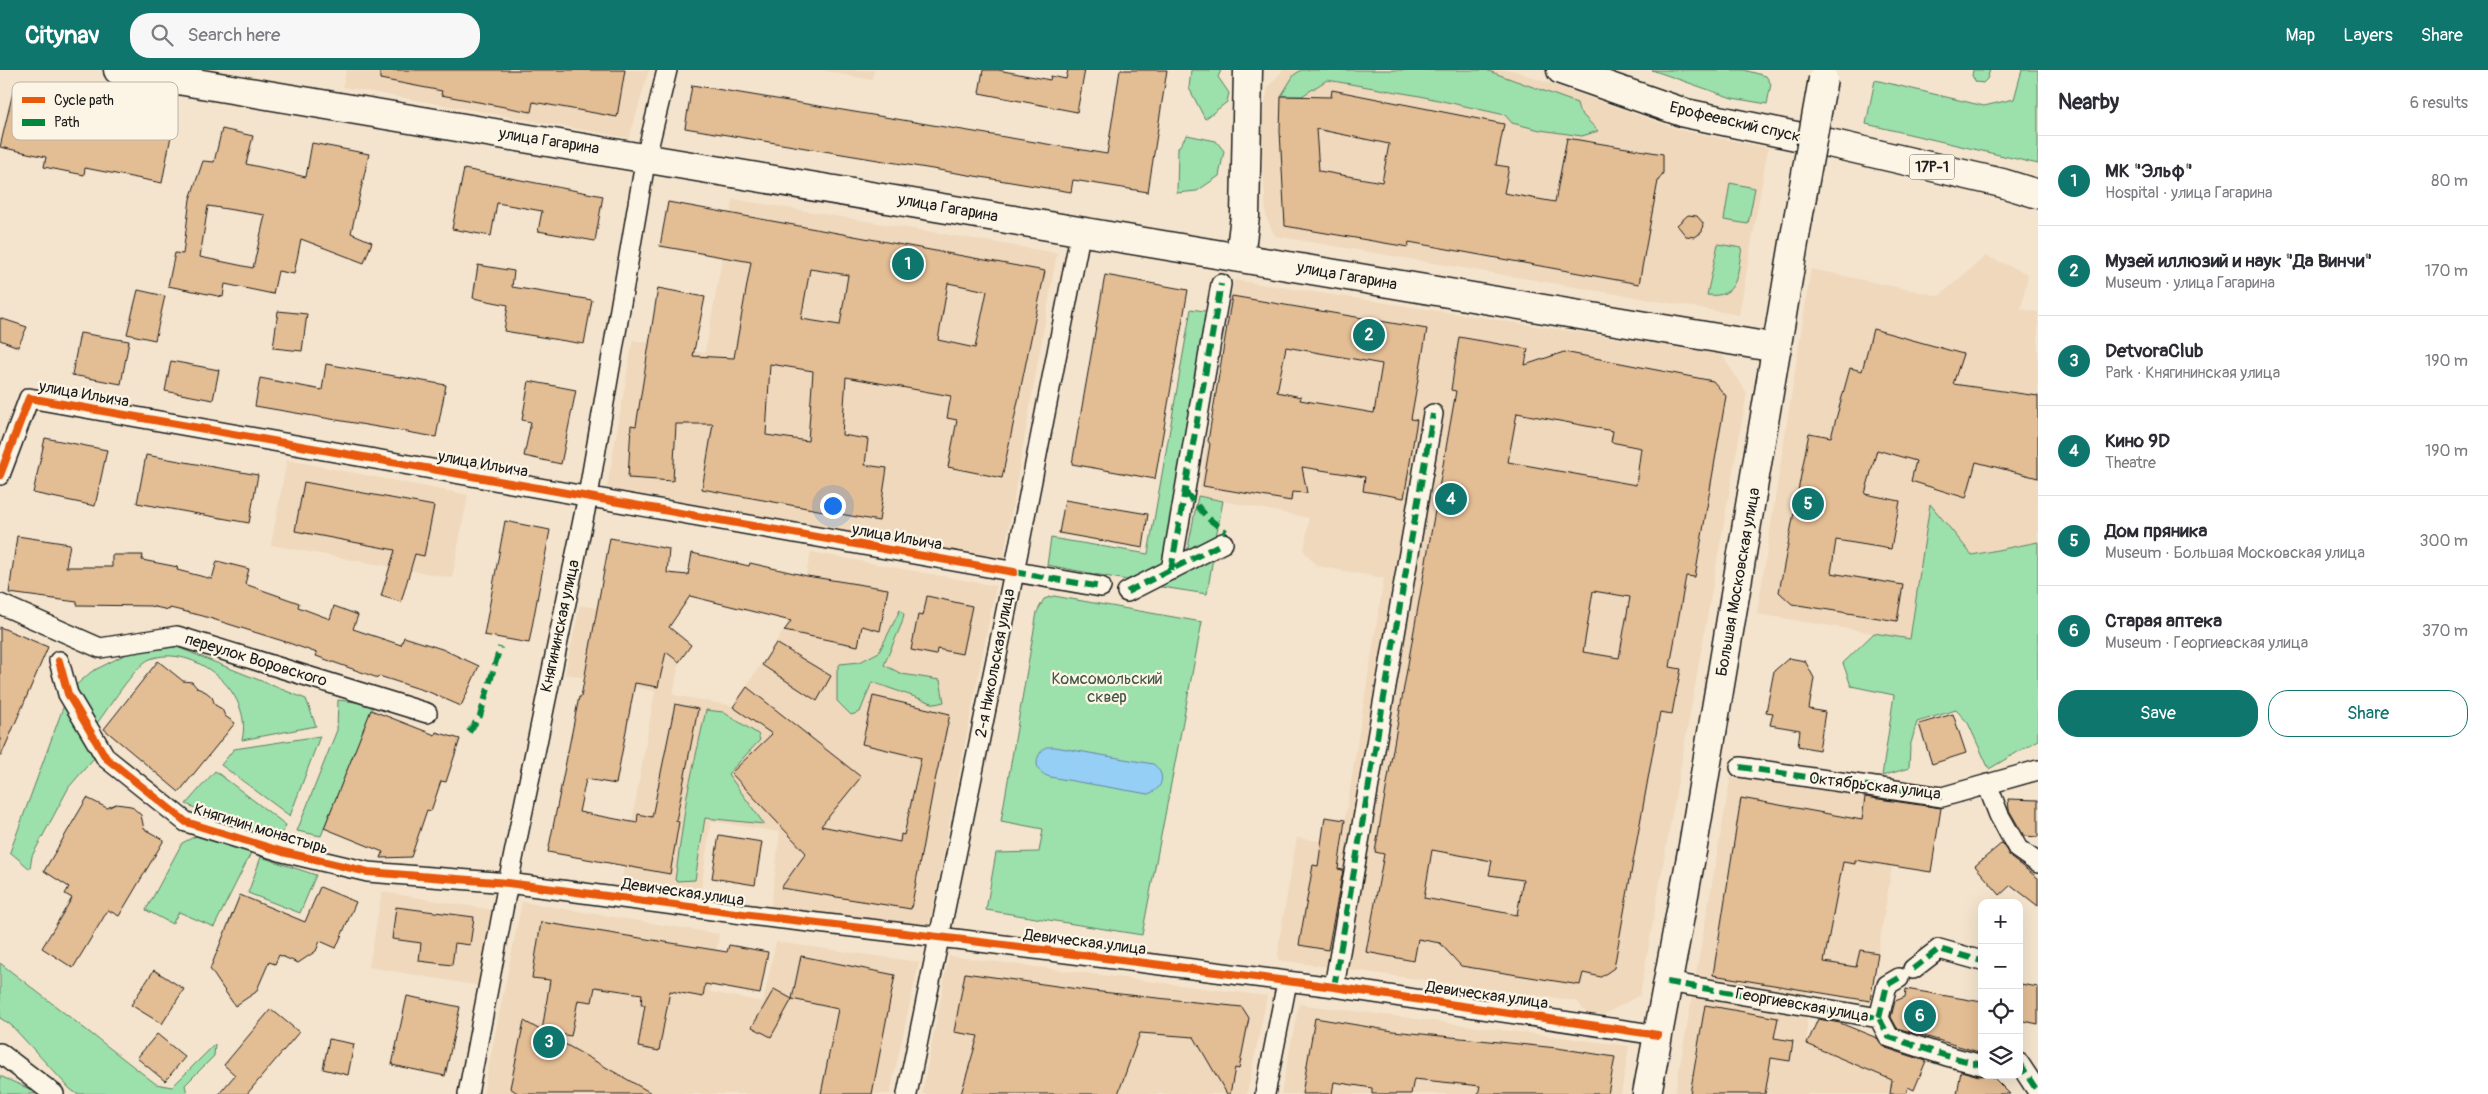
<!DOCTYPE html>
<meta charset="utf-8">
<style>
:root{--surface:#fff;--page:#f7f7f7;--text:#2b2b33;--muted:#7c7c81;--line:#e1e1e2;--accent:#0f766e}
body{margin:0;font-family:Pangolin,sans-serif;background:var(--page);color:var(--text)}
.controls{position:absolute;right:15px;bottom:15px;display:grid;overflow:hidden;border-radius:10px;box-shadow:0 5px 20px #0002}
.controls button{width:45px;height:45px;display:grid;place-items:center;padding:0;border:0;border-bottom:1px solid var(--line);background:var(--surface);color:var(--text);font:25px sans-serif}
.you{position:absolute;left:832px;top:435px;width:18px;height:18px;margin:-12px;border:4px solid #fff;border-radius:50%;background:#1a73e8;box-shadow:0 0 0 8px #1a73e833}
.badge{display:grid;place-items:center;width:32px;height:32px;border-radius:50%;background:var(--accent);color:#fff;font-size:16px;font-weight:700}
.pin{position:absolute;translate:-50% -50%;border:2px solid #fff;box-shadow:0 1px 5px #0006}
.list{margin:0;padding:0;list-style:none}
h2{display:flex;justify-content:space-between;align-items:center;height:65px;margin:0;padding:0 20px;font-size:21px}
h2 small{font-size:16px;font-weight:400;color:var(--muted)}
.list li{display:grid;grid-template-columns:32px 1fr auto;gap:15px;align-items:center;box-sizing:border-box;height:90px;padding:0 20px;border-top:1px solid var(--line)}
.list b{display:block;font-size:19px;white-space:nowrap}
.list p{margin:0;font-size:16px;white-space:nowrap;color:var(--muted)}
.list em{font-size:16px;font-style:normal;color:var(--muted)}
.actions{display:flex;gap:10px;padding:15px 20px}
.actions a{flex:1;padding:11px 0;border:1px solid var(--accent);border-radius:20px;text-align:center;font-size:18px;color:var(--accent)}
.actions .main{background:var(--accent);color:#fff}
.icon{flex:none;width:28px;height:28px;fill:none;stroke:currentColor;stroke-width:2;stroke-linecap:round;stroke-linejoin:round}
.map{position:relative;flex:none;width:2038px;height:1024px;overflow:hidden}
header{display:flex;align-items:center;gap:30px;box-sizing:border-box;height:70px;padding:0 25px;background:var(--accent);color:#fff}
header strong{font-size:24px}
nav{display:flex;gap:28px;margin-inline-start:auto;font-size:18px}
.search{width:350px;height:45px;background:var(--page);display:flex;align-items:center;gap:12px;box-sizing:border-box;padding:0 18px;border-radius:20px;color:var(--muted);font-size:19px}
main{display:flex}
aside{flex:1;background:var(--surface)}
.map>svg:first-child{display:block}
.built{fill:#efd8bc}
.green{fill:#9ce0ac;stroke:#5c7e64}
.water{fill:#96cff6;stroke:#65879f}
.building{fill:#e3bd94;stroke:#1c1c1c;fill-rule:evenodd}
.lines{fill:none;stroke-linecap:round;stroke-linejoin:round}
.street-casing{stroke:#1c1c1c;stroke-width:22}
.primary-casing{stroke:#1c1c1c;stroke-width:31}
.street{stroke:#fcf5e5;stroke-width:19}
.primary{stroke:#fcf5e5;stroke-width:28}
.primary-bridge-casing{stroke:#1c1c1c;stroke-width:31;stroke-linecap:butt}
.primary-bridge{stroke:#fcf5e5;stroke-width:28}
.quiet{stroke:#00873e;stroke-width:6;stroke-dasharray:12 6;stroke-linecap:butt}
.cycleway-casing{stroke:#fcf5e5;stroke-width:11}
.cycleway{stroke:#e8590c;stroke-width:8}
.labels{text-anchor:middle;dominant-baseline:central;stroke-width:4.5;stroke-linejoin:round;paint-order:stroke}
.shield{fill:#fcf5e5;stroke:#5f5d58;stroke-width:1}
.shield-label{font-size:15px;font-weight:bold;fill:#1c1c1c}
.street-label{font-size:16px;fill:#1c1c1c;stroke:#fcf5e5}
.park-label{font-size:16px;fill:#425747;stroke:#fcf5e5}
.key{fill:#fcf5e5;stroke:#b9b4a9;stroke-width:1}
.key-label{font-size:14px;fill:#1c1c1c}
</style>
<header>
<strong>Citynav</strong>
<div class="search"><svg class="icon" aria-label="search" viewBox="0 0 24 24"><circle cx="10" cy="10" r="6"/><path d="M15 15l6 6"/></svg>Search here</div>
<nav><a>Map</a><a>Layers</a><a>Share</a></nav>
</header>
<main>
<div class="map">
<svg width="2038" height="1024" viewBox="0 0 2038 1024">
<rect width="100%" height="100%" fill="#f4e4cd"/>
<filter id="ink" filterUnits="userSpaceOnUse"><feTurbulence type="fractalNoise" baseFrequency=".02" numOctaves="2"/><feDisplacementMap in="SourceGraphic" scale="10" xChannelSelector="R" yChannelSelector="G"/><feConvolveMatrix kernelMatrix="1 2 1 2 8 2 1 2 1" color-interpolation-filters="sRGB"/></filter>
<g filter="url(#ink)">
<path class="built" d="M346,0h303l-20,68 -286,-51z
M821,0h53l-2,10z
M1283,0h229l168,60 88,18 -29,167 -464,-79 -9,-19 -5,-89 7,-41z
M733,129l324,54 -54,307 -396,-72 26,-148 72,13z
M1986,186l42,18 -7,35 17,3v230l-66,13 -45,-30 -17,114 -153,-25 54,-345 128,27z
M1234,210l487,74 26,39 -107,602 -37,20 -18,-3 -8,-11 -299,-41 1,-19 18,-103 44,6 43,-266 -67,-12 -13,-15 5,-33 -111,-22z
M287,390l181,35 -16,83 -181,-33z
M811,482l185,34 -67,341 -158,-20 9,-75 -69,-11 -11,74 -79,-11 34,-193 -90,-17 15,-69 71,14 -7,18 35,25 -6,33 60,11 65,-97z
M1731,705l135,20 -11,65 37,6 -22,135 -63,-11v54l86,37 -3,13h-215z
M382,822l111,18 -13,76 -111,-19z
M522,832l197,32 -9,58 53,10 13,-60 143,20 -29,132h-407z
M949,886l318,40 -20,98h-325z
M1299,934l330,42 -8,48h-340z"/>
<path class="green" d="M1191,0h30l-3,7 11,16 -2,9 -22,17 -16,-31z
M1301,0h185l91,33 2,8 19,20 -16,5 -42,-6 -28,-7 -7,-8 -85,-19 -93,-16 -25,16h-21l13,-21z
M1652,0h92l22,6 5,8 -4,20 -35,-6z
M1973,0h17l-3,9 -4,4 -7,-1 -4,-6z
M2022,0h16v94l-172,-40 9,-44 109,26 30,-7z
M1187,65l29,6 8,10 -5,25 -22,15 -20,2 1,-45z
M1730,113l25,5 -7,36 -24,-4z
M1718,174l24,4c-5,25 -3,51 -35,47z
M1191,239l20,3 -45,251 -40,17 -79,-15 4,-27 97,16z
M1198,426l25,5 -7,36 -29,16z
M1930,434l42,51 66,-13v198l-49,29 -21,-46 -12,-13 -39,12 -7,25 -1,21 -27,8 12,-81 -43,-9 -8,-23 31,-30 36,6z
M1213,488l-6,36 -52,-8z
M1054,526l148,26 -60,313 -156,-25 10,-57 43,-1 4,-23 -42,-8 36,-209 7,-13z
M900,540l4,4 -2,9 -18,42 18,9 38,6 4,22 -9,2 -63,-22 -12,30 -9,3 -14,-14v-31l3,-6 20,-2 19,-10z
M177,577l129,52 10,27 -74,14c12,-48 -48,-97 -92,-81 -14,5 -44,53 -55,67l-21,-39 17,-15 41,-21z
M338,630l36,4 -53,132 -24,-5 40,-101z
M64,635l30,53 -25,29 -37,69 -2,13 -20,-17z
M706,640l17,2 35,22 2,6 -32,34 36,50 -59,-6 -10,62 -18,1 -2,-1 12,-85z
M320,666l-30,80 -69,-51 13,-16z
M215,701l71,54 -3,7 -33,1 -64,-29z
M196,766l55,17 -37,74 -35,-15 -7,12 -26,-14 36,-67z
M261,787l55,18 -16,38 -52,-20z
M0,893l156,121 16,3 43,-43 -1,12 -29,29 2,9h-110l-7,-5 -59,-64 -11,-7z
M0,1006l34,15 4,3h-38z"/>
<path class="water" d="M1046,677h9l98,17c13,9 11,25 -5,30l-98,-17c-16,-5 -17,-20 -4,-30z"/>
<path class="building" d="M380,0h245l-8,47 -84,-15 -2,10 -90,-17 1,-4 -62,-12z
M983,0h15l52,10 1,-4 15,3 2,-9h17l-8,42 -98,-19z
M1120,0h47l-19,122 -75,-12 -2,12 -386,-64 7,-43 415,69z
M1332,20l172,34 -8,41 13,2 -5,26 51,9 12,-64 96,16v19l-5,8 -19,103 -230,-42 -1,5 -123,-21 -5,-95 1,-35 50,1zM1316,59l73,15 -7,38 -63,-11z
M13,22l112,23 1,-5 48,10 -12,63 -77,-15 -1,7 -40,-8 2,-10 -46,-10z
M222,59l31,7 -7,28 60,13 6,-34 57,11 -18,79 21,9 -8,21 -63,-24 -7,35 -16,-3 -5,23 -48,-10 -2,13 -55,-11 7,-33 8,1 7,-55 13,-38 11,1zM208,136l57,9 -12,53 -53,-11z
M464,99l139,27 -8,45 -57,-10 4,-20 -45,-8 -6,33 -39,-7z
M668,132l377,69 -43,207 -54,-11 9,-47 -10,-2 4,-22 -105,-19 -4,58 26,4 -3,26 22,3 -8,53 -177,-32 11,-65h-37l-3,57 -45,-3 3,-53 5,1 22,-138 47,9 -12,59 41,2 17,-96 -91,-16zM810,199l38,6 -8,50 -39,-6zM948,213l39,8 -12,57 -37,-8zM770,294l43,7 -5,70 -42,-6z
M1688,145l9,1 6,7 -1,9 -7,5 -9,-1 -9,-11z
M478,195l36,6 -2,16 80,13 -8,44 -80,-13 4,-26 -35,-7z
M1105,205l83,15 -33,189 -83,-15z
M138,220l27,6 -10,44 -28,-6z
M1232,226l195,33 -16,90 6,1 -13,78 -41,-7 2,-14 -63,-10 5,26 -15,-1 -1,9 -88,-15 7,-42 -2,-3zM1286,277l96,17 -8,49 -74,-13 1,-3 -24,-5z
M278,241l29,3 -5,37 -29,-3z
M0,248l27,9 -9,20 -18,-7z
M1873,259l90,25 -10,30 85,12v82l-62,-16 -10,36 -55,-17 5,-20 -39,-11 -12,44 35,7 -9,48 -55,-9 -5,33 72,12 -6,36 -105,-17 -13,-12 30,-159 22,4 19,-69 12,3z
M80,263l49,8 -8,43 -49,-9z
M1459,267l69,12 -3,16 39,-13 149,29 13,15 -31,181 -9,-1 -13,73 -3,18 11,2 -7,34 -2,11 -12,-2 -46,256 -13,9 -18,-4 -3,12 -119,-19 -21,-23 -22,-4 -4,22 -48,-9 18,-98 -9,-2 81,-461 -5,-1zM1517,343l96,18 -2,11 30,6 -5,37 -128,-23zM1593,521l37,6 -11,61 -36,-6zM1432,780l60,11 -3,14 34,5 -6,35 -93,-17z
M171,291l48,9 -6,30 -48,-9z
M326,294l120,21 -10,52 -181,-31 5,-28 62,12z
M529,311l47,9 -15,74 -37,-8 7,-34 -9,-2z
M45,368l62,12 -12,56 -62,-13z
M146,385l112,20 -9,48 -112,-20z
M304,412l130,24 -10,50 -9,-2 -14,48 -20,-6 14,-46 -100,-19z
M1065,430l83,14 -5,34 -84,-15z
M505,451l45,9 -21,113 -45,-8z
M17,466l53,8 -4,23h46v-12h31l-1,5 36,7 -1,3 35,9 5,-18 32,8 -4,15 54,19 -1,4 32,12 4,-13 24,9 -5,14 48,16 3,-8 38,12 37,17 -18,40 -32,-14 -50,-16 -1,2 -62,-22 1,-3 -31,-11 -83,-26 -33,-8 -1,2 -19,-4 -73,-1v-3l-68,-9z
M610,468l59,11 -2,24 21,2 4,-22 57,13 1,-3 57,13 81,13 -8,42 -18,-5 -4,20 -74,-15 7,-10 -101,-25 -21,31 22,18 -12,17 -13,-10 -8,35 -23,-4 -19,101 -30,-5 -7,33 58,11 1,-9 14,3 23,-113 23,5 -22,112 3,1 -9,52 -122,-22 31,-155h2z
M927,526l45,10 -10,48 -25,-5 -1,6 -25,-5 7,-35 5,1z
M0,557l48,20 -47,109h-1z
M776,573l55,33 -14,25 -55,-36z
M1789,588l16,3 9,17 -5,31 16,3 -6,38 -21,-4 2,-16 -30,-5 3,-12 -7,-1 8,-41z
M158,591l25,20 9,1 5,6 9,4 6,5 3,8 7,4 3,7 10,7 -56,69 -75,-63z
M747,617l114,90 -40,49 79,16 1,-8 3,1 17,-77 -59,-14 11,-48 77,18 -16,71 -23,124 -130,-21 25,-35 -75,-80 41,-39 -39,-27z
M371,640l64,25 1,-3 24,7 -14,43 -5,-1 -10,30 -4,-1 -16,47 -30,1 2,-6 -59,-24z
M1953,644l13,39 -34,11 -13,-40z
M1865,727l76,11 -10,64 -76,-12v4l-12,-2 -19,100 32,5 4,-17 18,3 -8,48 -157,-26 28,-177 121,22z
M87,728l20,10 9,-4 15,2 10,9 3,14 20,11 -45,76 -11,-6 -35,58 -31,-20 30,-50 -7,-4 4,-7 -25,-16z
M2008,729l30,1v37l-14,-1 -15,-26z
M1325,747l20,3 -7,49 5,1 -15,80 -29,-5 14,-80 5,1z
M719,765l43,7 -7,43 -43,-7z
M2002,773l9,15 27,20v28l-27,-21 -11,10 -25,-29z
M320,817l36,15 -20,46 -16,-7 -4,10 -18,12 -19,-8 -4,9 -6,-2 -13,30 -21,14 -25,-37 30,-74 65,27z
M396,837l78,10 -4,28 -15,-2 -3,22 -33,-4 2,-18 -29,-4z
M541,852l186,30 2,-7 39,7 -8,42 -55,-10 -2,13 -33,-6 -11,60 -21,-4 7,-42h-4l1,-11 -47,-7 -3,15 -14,-2 -7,36 -29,-5 111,63h-134l-9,-6 14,-67 18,10 8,-51 -18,-2z
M801,886l94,19 -23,119h-51l17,-85 -46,-10z
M154,900l30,19 -22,35 -31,-19z
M965,903l127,18 150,16 7,11 -10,51 -4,-1 -5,26h-3l-33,-57 -54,-4 -22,61h-157l17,-58 -24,-4z
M2021,914l17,3v37l-19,-4z
M774,919l18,10 -21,38 -19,-10z
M1906,919l76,13v51l-85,-25 -6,-11 4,-16 10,-4z
M407,926l53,11 -15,69 -53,-11z
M1705,935l73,13 -4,20 19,3 -3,20 -19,-3 -6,36h-75z
M271,939l28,23 -52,62h-28l16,-19 -11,-10z
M1315,948l78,13 164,17 58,9 -7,37h-130l2,-8 -66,-7 -3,15h-39v-6l-38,-6 -2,12h-30z
M1818,949l22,4 37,15 9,10 40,13 -12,29 -6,-3 -2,7h-16l2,-14 -85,-36z
M157,964l28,23 -20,24 -28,-23z
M329,969l25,5 -6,31 -25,-6z
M1961,1001l18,5 12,-1 19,19h-53z"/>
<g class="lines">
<defs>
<path id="street" d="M0,405l29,-77 1072,189
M1171,500l50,-286
M1127,522l96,-49
M0,534l100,44 77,-12 250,77
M59,591l9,33 38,64 80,64 97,30 85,20 140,11 250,33 206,24 370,47 324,48
M1740,697l202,30 96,-27
M1987,714l12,31 19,34 20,14
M1913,899l26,-20 43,12
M1667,912l212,36 10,19 58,19 35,9
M1334,917l99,-573
M1879,948l8,-33 12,-7
M0,983l54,41
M2019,993l19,29
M468,1024l40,-211 80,-387 58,-339 21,-87
M907,1024l107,-522 67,-342
M1265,1024l22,-112"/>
<path id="primary" d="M118,0l1659,278
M1561,0l124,43 140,29 177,41 36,11
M1240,187l5,-41 3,-146
M1647,1024l46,-248 105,-627"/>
</defs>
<use href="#street" class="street-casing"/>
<use href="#primary" class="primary-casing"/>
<use href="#street" class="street"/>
<use href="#primary" class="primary"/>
<defs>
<path id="primary-bridge" d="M1798,149l25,-140"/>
</defs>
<use href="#primary-bridge" class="primary-bridge-casing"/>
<use href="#primary-bridge" class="primary-bridge"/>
<path class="quiet" d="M1185,422l24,27 17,13
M1171,500l50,-286
M1014,502l87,15
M1127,522l96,-49
M469,662l11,-16 20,-69
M1740,697l202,30
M1913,899l26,-20 43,12
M1667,912l212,36 10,19 58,19 35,9
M1334,917l99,-573
M1879,948l8,-33 12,-7
M2019,993l19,29"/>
<defs>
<path id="cycleway" d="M0,405l29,-77 985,174
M59,591l9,33 38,64 80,64 97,30 85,20 140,11 250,33 206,24 370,47 324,48"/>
</defs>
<use href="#cycleway" class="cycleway-casing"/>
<use href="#cycleway" class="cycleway"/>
</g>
</g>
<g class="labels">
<rect class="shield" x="1909.5" y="84.5" width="45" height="25" rx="4"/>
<g class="shield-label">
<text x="1932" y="97">17Р-1</text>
</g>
<g class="street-label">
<text transform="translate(1735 52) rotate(13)">Ерофеевский спуск</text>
<text transform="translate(549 71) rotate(9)">улица Гагарина</text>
<text transform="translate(948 138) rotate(10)">улица Гагарина</text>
<text transform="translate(1347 206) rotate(10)">улица Гагарина</text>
<text transform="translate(84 324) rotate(10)">улица Ильича</text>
<text transform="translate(483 394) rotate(10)">улица Ильича</text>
<text transform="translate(897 467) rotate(10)">улица Ильича</text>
<text transform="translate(1738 512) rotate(-80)">Большая Московская улица</text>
<text transform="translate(560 556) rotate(-78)">Княгининская улица</text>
<text transform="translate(256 590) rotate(17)">переулок Воровского</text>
<text transform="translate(995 593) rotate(-79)">2-я Никольская улица</text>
<text transform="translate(1875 716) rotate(7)">Октябрьская улица</text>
<text transform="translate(261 759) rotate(17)">Княгинин монастырь</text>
<text transform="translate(683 822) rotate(8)">Девическая улица</text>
<text transform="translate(1085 872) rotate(7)">Девическая улица</text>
<text transform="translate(1487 925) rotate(8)">Девическая улица</text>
<text transform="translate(1802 935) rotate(10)">Георгиевская улица</text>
</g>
<g class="park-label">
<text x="1107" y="609">Комсомольский<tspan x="1107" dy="18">сквер</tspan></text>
</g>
</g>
<rect x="12" y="12" width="166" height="58" rx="8" class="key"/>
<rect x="22" y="27" width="23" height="6" fill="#e8590c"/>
<rect x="22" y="49" width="23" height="7" fill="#00873e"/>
<g class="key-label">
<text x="54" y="35">Cycle path</text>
<text x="54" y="57">Path</text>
</g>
</svg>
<div class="controls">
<button>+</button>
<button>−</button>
<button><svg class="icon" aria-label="locate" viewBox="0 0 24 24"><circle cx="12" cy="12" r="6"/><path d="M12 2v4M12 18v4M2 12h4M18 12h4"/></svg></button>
<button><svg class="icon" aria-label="layers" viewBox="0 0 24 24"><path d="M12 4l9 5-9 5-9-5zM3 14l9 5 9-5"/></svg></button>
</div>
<div class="you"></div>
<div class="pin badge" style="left:908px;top:194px">1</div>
<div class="pin badge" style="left:1369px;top:265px">2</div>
<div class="pin badge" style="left:549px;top:972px">3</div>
<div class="pin badge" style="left:1451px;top:429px">4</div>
<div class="pin badge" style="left:1808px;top:434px">5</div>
<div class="pin badge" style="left:1920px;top:946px">6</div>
</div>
<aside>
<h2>Nearby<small>6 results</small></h2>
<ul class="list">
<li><span class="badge">1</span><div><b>МК &quot;Эльф&quot;</b><p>Hospital · улица Гагарина</p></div><em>80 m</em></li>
<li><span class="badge">2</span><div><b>Музей иллюзий и наук &quot;Да Винчи&quot;</b><p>Museum · улица Гагарина</p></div><em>170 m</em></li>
<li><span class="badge">3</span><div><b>DetvoraClub</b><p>Park · Княгининская улица</p></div><em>190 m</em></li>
<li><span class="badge">4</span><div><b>Кино 9D</b><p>Theatre</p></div><em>190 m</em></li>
<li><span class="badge">5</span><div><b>Дом пряника</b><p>Museum · Большая Московская улица</p></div><em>300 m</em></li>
<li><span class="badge">6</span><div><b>Старая аптека</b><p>Museum · Георгиевская улица</p></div><em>370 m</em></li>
</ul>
<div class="actions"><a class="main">Save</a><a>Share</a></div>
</aside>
</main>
